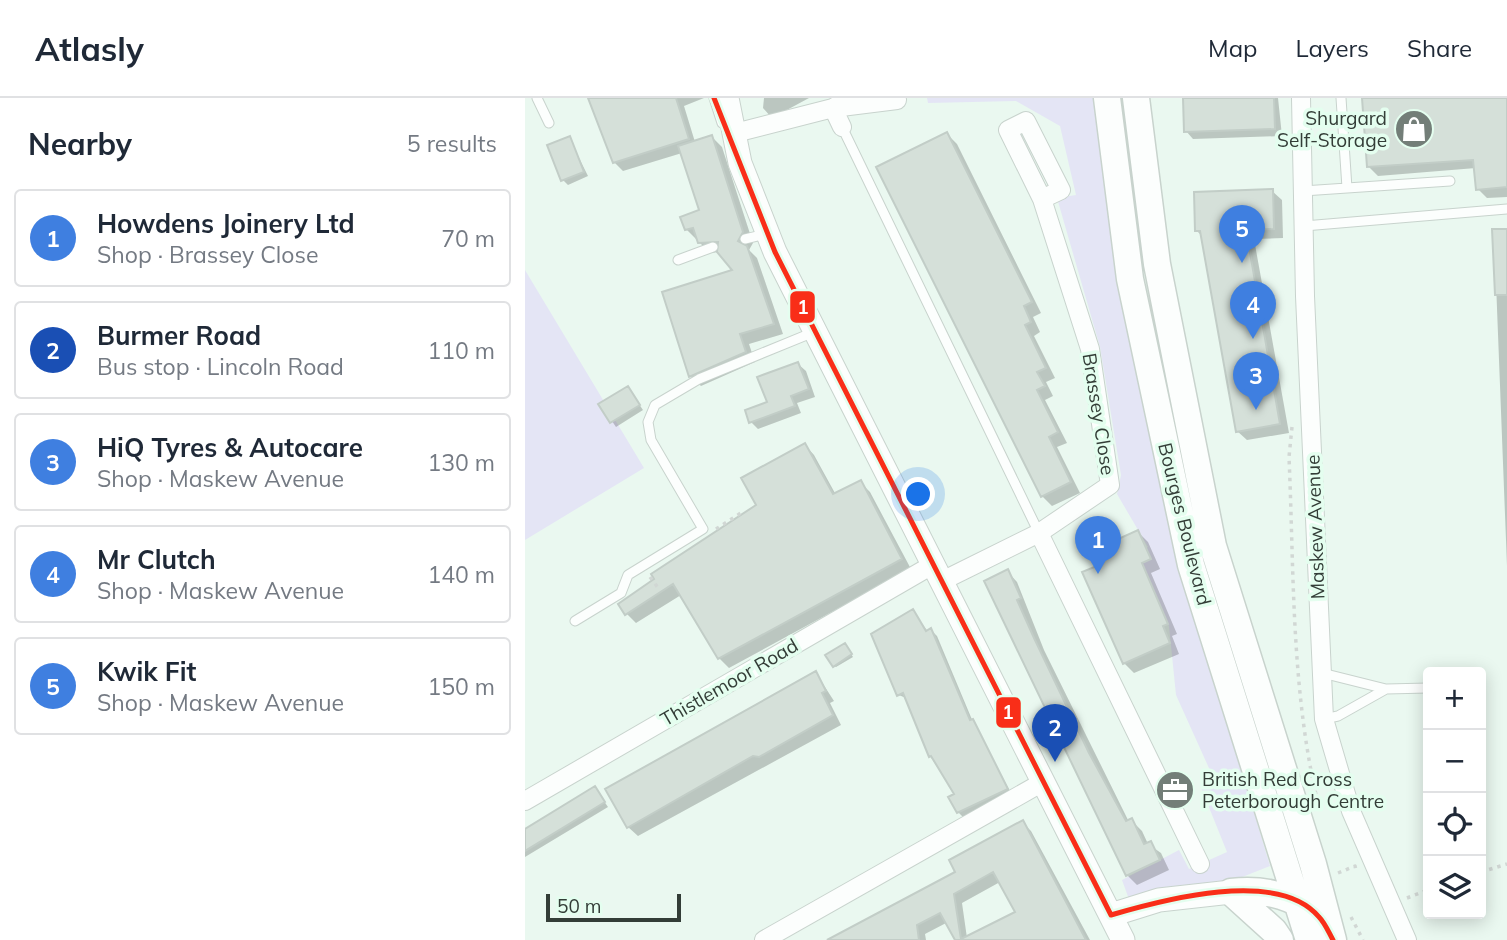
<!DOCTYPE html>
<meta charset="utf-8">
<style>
:root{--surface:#fff;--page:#f6f6f7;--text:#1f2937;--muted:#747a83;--line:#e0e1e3;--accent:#ea580c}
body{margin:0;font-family:Mulish,sans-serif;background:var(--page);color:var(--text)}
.controls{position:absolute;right:21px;bottom:21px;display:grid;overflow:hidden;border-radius:7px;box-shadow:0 4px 18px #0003}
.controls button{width:63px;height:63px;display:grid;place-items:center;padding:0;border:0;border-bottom:2px solid var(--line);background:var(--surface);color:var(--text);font:35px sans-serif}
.scale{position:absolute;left:21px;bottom:18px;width:135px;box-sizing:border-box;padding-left:7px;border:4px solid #333d37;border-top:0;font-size:19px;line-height:24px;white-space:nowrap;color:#333d37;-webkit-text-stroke:5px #e4feef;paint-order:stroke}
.you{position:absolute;left:394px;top:397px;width:24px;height:24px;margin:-18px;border:5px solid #fff;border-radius:50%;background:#1a73e8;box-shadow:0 0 0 10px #1a73e833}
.badge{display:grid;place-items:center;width:46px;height:46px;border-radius:50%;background:var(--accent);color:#fff;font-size:23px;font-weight:700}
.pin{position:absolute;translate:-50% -58px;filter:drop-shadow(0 2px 4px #0008)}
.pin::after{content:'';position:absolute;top:37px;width:24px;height:21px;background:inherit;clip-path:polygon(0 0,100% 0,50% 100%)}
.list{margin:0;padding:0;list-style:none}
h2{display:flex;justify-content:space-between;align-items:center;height:91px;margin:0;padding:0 28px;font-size:30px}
h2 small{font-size:23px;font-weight:400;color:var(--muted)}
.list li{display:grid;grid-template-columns:46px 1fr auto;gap:21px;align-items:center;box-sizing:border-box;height:98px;margin:0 14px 14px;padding:0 14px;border:2px solid var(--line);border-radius:7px}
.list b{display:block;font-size:26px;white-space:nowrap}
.list p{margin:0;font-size:23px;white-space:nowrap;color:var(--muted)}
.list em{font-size:23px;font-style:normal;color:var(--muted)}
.icon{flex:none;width:38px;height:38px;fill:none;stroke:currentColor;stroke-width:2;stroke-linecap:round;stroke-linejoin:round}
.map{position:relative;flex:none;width:982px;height:842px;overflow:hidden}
header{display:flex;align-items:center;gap:42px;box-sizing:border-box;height:98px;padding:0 35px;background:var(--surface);border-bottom:2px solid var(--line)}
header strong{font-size:33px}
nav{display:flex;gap:38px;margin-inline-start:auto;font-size:24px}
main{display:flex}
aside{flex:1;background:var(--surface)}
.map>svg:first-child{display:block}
.green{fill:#e4e5f5}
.shadow{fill:#0003;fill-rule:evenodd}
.building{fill:#d5e0d9;stroke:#c2cdc7;stroke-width:2;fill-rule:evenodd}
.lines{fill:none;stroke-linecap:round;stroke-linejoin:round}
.lane-casing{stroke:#c8d3cd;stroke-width:11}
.street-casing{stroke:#c8d3cd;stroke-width:20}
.secondary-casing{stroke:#c8d3cd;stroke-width:25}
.primary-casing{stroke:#c8d3cd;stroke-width:29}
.path{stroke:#d1d7d4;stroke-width:3.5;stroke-dasharray:3.5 5;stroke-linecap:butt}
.lane{stroke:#fcfefd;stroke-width:9}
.street{stroke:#fcfefd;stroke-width:18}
.secondary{stroke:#fcfefd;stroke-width:23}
.primary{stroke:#fcfefd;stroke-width:26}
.bus-1-casing{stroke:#e4feef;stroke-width:10}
.bus-1{stroke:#f92e18;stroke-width:5}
.labels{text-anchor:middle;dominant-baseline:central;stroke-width:7;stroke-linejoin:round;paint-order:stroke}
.poi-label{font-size:19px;fill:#333d37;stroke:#e4feef;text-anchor:end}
.street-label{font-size:19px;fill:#333d37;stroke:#e4feef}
.line-badge{stroke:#e4feef;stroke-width:2.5}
.badge-label{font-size:19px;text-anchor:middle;font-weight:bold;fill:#fff}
</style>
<header>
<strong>Atlasly</strong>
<nav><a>Map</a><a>Layers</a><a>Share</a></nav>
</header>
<main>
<aside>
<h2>Nearby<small>5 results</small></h2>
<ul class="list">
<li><span class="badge" style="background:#3f7fe0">1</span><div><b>Howdens Joinery Ltd</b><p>Shop · Brassey Close</p></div><em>70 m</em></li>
<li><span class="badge" style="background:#1a4fb4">2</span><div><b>Burmer Road</b><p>Bus stop · Lincoln Road</p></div><em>110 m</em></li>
<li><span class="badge" style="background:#3f7fe0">3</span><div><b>HiQ Tyres &amp; Autocare</b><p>Shop · Maskew Avenue</p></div><em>130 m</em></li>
<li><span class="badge" style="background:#3f7fe0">4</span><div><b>Mr Clutch</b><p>Shop · Maskew Avenue</p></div><em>140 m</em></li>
<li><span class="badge" style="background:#3f7fe0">5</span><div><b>Kwik Fit</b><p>Shop · Maskew Avenue</p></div><em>150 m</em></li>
</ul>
</aside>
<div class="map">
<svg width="982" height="842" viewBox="0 0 982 842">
<rect width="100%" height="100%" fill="#eaf8f0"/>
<path class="green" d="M402,0h167l14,100 74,373 88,295 -53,21 -87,15 -8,-22 57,-30 10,19 38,-17 -27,-67 13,-8 -37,-82 -7,-69 -35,-69 14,-10 -31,-53 4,-19 -21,-128 -43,-149 19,-3 -16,-69 -44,-25 -88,2z
M0,172l119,198 -119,72z"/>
<path class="shadow" d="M65,0h114l-20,8 11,36 17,-5 10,10 31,96 -4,7 8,8 26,76 -34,10 6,18 -54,24 -10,-10 44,-105 -16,-19 -9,1 -24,-24 15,-17 -19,-59 -59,18 -9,-9z
M239,0h45l-37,20 -9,-10z
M660,0h93l4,38 -89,3 -7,-8z
M839,0h143v99l-20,1 -9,-9 -2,-21 -98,8 -9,-9z
M422,36l10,10 84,169 -8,4 7,15 -6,4 21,42 -9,4 7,14 -8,4 22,43 -10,4 23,46 -28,13 -10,-10 -163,-328z
M44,40l19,38 -20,9 -5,-5z
M747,93l10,9 1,38 -29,1 35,194 -42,7 -10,-9 -34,-194 -6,-6z
M982,132v336l-13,-335z
M273,266l8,7 9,26 -18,6 4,10 -43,16 -7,-7z
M103,290l15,22 -27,17 -15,-22z
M280,347l9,10 22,40 24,-13 10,10 41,77 -182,99 -10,-10 -38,-63 -45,28 -9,-9 131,-109z
M613,434l10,10 12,27 -9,4 26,61 -5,2 7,18 -45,19 -10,-10 -20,-99z
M482,473l10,11 27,68 85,172 3,-1 10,10 6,13 13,9 8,17 -32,15 -10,-10 -141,-293z
M388,513l15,21 3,-2 6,6 36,86 39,73 -48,23 -6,-6 -2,-17 -26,-39 -22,-57 -9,-4z
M322,549l6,10 -17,10 -2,-1z
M291,575l18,28 -4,2 11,22 -203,111 -10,-9z
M70,690l13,19 -83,50v-27z
M497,724l9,9 59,109h-131l-11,-18 -23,12 1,6h-97l129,-68zM475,784l17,31 -50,25 -5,-35z"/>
<path class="building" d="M63,0h88l13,41 -76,24z
M658,0h91l1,31 -91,3z
M837,0h145v89l-31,3 -3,-30 -106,7z
M422,34l85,170 -8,4 7,16 -6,3 21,43 -9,4 8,14 -8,4 21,42 -9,5 22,45 -30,15 -165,-330z
M187,37l31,97 -5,9 9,5 27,78 -34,10 6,18 -57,25 -27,-85 70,-22 -15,-18 1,-10 -20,1 -5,-15 -8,2 -5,-13 19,-7 -21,-64z
M45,38l14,36 -23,9 -14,-36z
M748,91l1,40 -28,1 34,194 -44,8 -36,-201h-5l-1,-39z
M967,131h15v66h-12z
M273,264l11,27 -18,7 4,10 -46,17 -4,-13 22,-8 -10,-25z
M103,288l12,19 -30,18 -12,-19z
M280,345l28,51 28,-14 41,79 -184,100 -45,-75 -48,31 -7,-11 36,-25 -3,-5 105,-69 -15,-27z
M613,432l13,29 -9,4 26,61 -5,2 7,17 -47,21 -41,-92 20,-8 -6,-15z
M483,471l13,29 -4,2 17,38 55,115 37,68 6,-3 12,26 7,-3 9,19 -34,16 -142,-295z
M388,511l13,22 5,-3 39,92 3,-1 35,70 -51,24 -9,-16 6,-3 -23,-38 -2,1 -26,-64 -6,3 -26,-62z
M320,545l7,11 -19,13 -8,-12z
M291,573l10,20 -4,2 11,22 -74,42 -6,-1 -126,72 -22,-39z
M70,688l10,16 -80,49v-22z
M498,722l63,120h-131l-15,-27 -23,12 2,15h-92l128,-68 -6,-12zM468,774l22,40 -54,27 -7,-45z"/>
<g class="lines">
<defs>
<path id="lane" d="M12,0l12,25
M189,0l8,25
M816,0l6,90
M317,29l197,406
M778,93l147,-10
M779,128l203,-17
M220,141l21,-5
M153,162l35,-13
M50,523l46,-28 7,-18 75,-46 -52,-89 -3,-18 7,-17 44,-26 115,-47
M797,575l64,16 42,-1
M799,621l14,-3 48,-27"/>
<path id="street" d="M776,0l4,198 19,423 27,92 56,129
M317,29l-9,-19 64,-8
M210,35l98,-25 16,-10
M514,435l161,331
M417,483l97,-48 71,-48 -20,-136 -48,-150 -34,-69 18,-9 35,69 -19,9
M0,703l409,-237
M239,842l279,-158"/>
<path id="secondary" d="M202,0l13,65 35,89 348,688
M586,817l48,-15 72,-8"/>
<path id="primary" d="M582,0l23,181 61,286 118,375
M611,0l21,166 56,282 100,318 20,76
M706,794c26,-3 52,1 74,15
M706,794l43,39 6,9"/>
</defs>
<use href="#lane" class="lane-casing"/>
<use href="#street" class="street-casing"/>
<use href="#secondary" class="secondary-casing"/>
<use href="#primary" class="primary-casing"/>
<path class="path" d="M767,329l-3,30c5,114 2,230 28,342
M191,431l28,-18
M125,479l9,12
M956,774l26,-8
M813,775l17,-7 1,4
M882,800l21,-8
M826,819l12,23"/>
<use href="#lane" class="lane"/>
<use href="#street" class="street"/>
<use href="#secondary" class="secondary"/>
<use href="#primary" class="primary"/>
<defs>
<path id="bus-1" d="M189,0l61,154 336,663
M586,817c51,-15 167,-47 208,2 6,6 10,16 14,23"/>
</defs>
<use href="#bus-1" class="bus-1-casing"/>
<use href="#bus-1" class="bus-1"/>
</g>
<defs>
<symbol id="shop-disc" viewBox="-11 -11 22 22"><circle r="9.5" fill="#737e78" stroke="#e4feef"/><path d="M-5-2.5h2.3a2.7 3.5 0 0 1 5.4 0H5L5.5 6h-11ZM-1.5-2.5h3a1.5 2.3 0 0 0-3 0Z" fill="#fff"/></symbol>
<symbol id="office-disc" viewBox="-11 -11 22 22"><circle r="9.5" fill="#737e78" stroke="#e4feef"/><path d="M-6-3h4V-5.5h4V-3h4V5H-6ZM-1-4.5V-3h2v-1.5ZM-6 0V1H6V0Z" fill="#fff"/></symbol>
</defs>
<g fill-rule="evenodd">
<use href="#shop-disc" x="867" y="9" width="44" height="44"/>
<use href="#office-disc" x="628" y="670" width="44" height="44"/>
</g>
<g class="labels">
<g class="poi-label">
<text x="862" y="20">Shurgard<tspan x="862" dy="22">Self-Storage</tspan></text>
<text x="677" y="681" text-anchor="start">British Red Cross<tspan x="677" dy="22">Peterborough Centre</tspan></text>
</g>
<g class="street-label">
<text transform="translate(574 316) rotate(81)">Brassey Close</text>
<text transform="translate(660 426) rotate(76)">Bourges Boulevard</text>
<text transform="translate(790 429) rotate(-92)">Maskew Avenue</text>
<text transform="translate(204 584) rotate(-30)">Thistlemoor Road</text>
</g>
</g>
<g class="line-badge">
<rect x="264" y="192" width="27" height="34" rx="7" fill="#f92e18"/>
<rect x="470" y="598" width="27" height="33" rx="7" fill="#f92e18"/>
</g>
<g class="badge-label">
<text x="278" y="216">1</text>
<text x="483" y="621">1</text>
</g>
</svg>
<div class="controls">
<button>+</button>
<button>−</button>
<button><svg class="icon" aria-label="locate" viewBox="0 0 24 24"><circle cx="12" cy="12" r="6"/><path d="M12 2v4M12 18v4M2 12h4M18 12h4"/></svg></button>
<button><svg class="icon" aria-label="layers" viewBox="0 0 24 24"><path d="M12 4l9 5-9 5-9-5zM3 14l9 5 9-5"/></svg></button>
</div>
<div class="scale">50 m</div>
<div class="you"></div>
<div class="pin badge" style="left:573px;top:476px;background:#3f7fe0">1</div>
<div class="pin badge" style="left:530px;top:664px;background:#1a4fb4">2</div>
<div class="pin badge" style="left:731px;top:312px;background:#3f7fe0">3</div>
<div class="pin badge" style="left:728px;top:241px;background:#3f7fe0">4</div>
<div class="pin badge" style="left:717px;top:165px;background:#3f7fe0">5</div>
</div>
</main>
